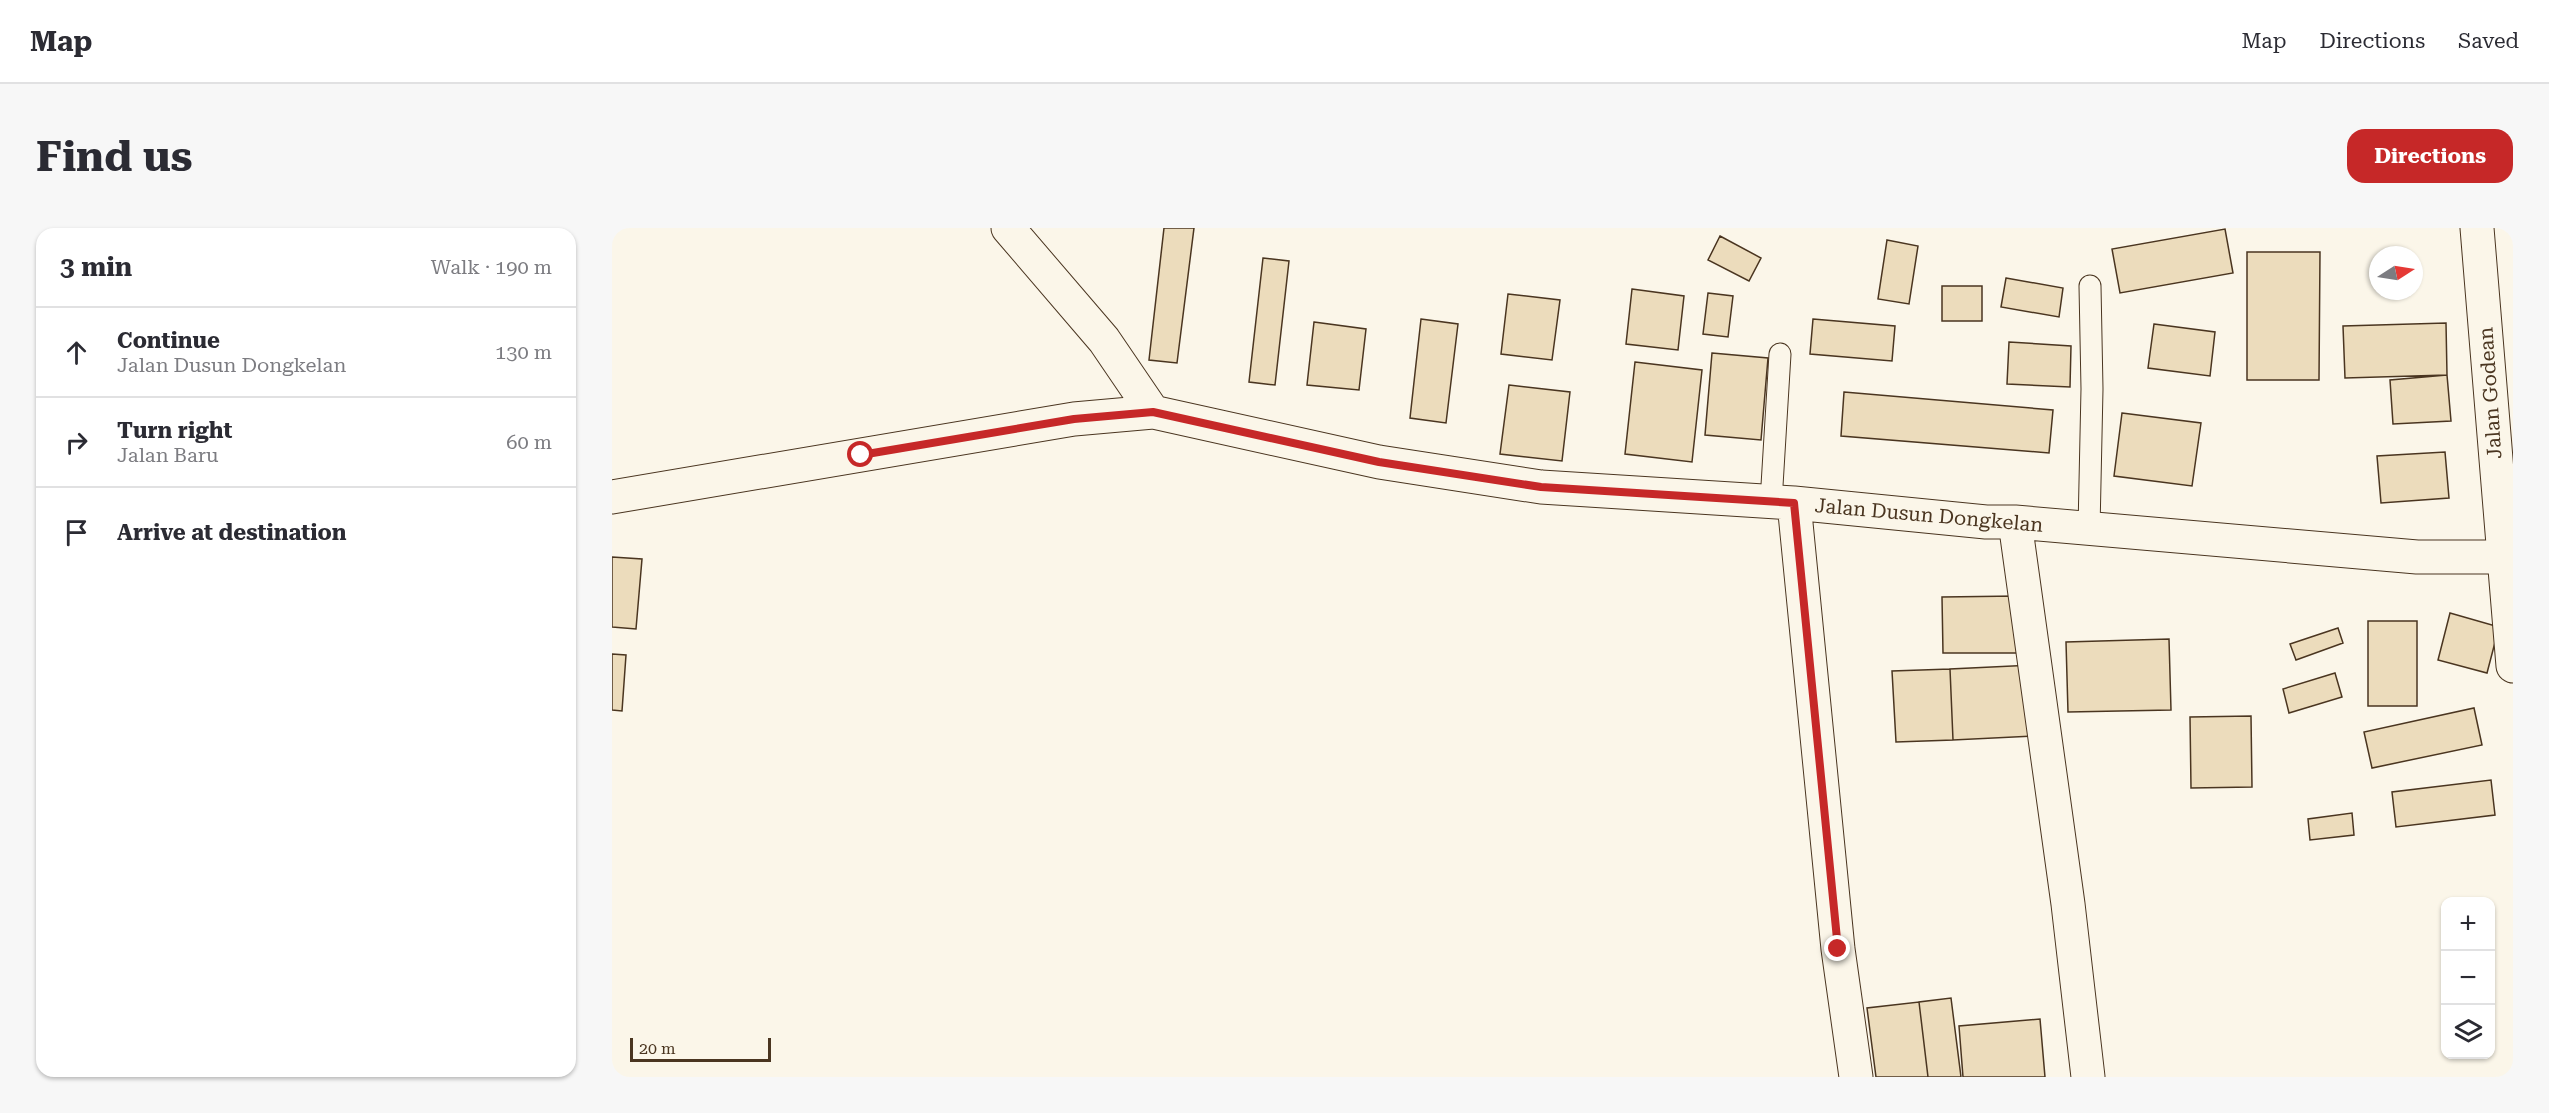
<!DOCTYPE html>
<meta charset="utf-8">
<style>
:root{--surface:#fff;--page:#f7f7f7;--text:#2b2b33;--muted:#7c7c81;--line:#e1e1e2;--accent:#c62828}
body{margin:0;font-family:"Roboto Serif",serif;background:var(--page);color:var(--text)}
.controls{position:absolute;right:18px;bottom:18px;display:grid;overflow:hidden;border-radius:12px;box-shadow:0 2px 4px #0004}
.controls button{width:54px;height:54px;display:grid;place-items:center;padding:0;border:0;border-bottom:2px solid var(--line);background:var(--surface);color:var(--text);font:30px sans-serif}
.compass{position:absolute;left:1757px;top:18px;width:54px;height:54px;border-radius:50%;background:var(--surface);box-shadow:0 2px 4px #0004;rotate:78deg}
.scale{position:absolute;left:18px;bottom:15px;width:141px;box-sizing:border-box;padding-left:6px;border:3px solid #4a3520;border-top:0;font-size:16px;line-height:21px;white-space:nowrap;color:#4a3520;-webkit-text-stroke:4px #fbf6e9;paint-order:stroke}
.stop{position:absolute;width:18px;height:18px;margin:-14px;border:4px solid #c62828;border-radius:50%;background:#fff}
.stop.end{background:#c62828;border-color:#fff;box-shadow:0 2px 6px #0008}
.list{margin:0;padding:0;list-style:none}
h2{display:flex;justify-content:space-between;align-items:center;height:78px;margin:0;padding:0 24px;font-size:26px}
h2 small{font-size:20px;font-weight:400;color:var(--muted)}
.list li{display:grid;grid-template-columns:39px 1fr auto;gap:18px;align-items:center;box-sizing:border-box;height:90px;padding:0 24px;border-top:2px solid var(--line)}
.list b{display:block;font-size:22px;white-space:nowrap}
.list p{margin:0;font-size:20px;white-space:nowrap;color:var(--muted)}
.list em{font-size:20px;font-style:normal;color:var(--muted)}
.icon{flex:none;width:33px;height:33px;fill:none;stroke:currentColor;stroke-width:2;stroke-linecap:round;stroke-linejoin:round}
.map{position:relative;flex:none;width:1901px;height:849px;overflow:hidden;border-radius:18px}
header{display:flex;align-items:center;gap:36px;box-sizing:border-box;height:84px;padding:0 30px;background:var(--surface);border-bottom:2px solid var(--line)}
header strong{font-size:28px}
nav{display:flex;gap:33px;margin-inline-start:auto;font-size:21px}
.intro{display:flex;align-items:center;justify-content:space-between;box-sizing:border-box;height:144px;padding:0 36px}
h1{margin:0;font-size:42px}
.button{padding:15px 27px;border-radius:18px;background:var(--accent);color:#fff;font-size:21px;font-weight:700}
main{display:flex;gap:36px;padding:0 36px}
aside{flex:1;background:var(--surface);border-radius:18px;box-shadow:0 2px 4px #0004}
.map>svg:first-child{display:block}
.building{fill:#ecdcbc;stroke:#4a3520;stroke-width:1.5}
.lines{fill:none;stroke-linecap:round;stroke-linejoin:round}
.service-casing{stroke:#4a3520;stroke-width:23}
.minor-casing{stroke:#4a3520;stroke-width:35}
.primary-casing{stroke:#4a3520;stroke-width:35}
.service{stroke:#fbf6e9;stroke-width:21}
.minor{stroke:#fbf6e9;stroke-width:33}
.primary{stroke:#fbf6e9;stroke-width:33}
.route{stroke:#c62828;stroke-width:8}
.labels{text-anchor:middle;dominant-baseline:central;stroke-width:4.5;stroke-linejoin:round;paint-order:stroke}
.street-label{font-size:20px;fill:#4a3520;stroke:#fbf6e9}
</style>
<header>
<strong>Map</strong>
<nav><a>Map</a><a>Directions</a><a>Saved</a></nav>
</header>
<div class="intro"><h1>Find us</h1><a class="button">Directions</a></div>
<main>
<aside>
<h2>3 min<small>Walk · 190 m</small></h2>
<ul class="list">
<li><svg class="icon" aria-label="ahead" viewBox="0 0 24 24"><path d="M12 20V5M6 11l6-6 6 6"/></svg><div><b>Continue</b><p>Jalan Dusun Dongkelan</p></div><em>130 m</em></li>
<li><svg class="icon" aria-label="right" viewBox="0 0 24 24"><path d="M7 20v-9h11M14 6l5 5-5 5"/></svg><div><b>Turn right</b><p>Jalan Baru</p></div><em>60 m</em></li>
<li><svg class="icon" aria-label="arrive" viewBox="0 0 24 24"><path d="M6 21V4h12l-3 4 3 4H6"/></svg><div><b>Arrive at destination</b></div></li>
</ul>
</aside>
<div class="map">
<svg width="1901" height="849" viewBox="0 0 1901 849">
<rect width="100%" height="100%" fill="#fbf6e9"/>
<path class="building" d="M552,0h30l-17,135 -28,-3z
M1613,1l8,44 -113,20 -8,-44z
M1108,8l41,22 -12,23 -41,-21z
M1275,12l31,6 -9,58 -31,-5z
M1635,24h73l-1,128h-72z
M651,30l26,3 -14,124 -26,-3z
M1394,50l57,10 -4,29 -58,-10z
M1330,58h40v35h-40z
M1020,61l52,7 -6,54 -52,-6z
M1096,65l25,3 -5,41 -25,-3z
M896,66l52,6 -8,60 -51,-6z
M809,91l37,5 -12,99 -36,-5z
M1201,91l82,7 -3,35 -82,-7z
M702,94l52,7 -7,61 -52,-5z
M1834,95l1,52 -102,3 -2,-52z
M1542,96l61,8 -5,44 -62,-8z
M1397,114l62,4 -1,41 -63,-3z
M1100,125l56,5 -7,82 -56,-5z
M1023,134l67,8 -10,92 -67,-8z
M1835,147l4,46 -58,3 -3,-44z
M897,157l61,7 -8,69 -62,-7z
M1232,164l209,18 -4,43 -208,-17z
M1510,185l79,10 -9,63 -78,-10z
M1833,224l4,46 -68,5 -4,-47z
M0,329l30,2 -6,70 -24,-2z
M1405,368v57h-74l-1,-56z
M1838,385l49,14 -12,46 -49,-13z
M1756,393h49v85h-49z
M1726,400l5,15 -47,17 -6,-16z
M1557,411l2,71 -103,2 -2,-70z
M0,426l14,1 -4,56 -10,-1z
M1421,437l3,71 -83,4 -3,-71z
M1338,441l3,71 -57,2 -4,-71z
M1723,445l7,24 -53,16 -6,-24z
M1862,480l8,37 -110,23 -8,-36z
M1639,488l1,71 -61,1 -1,-71z
M1879,552l4,35 -99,12 -4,-35z
M1740,585l2,22 -44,5 -2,-21z
M1339,770l10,79h-33l-9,-75z
M1307,774l9,75h-52l-9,-69z
M1428,791l5,58h-82l-4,-51z"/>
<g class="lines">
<defs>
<path id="service" d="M1159,274l9,-148
M1477,301l3,-140 -2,-103"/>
<path id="minor" d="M396,0l96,112 49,72
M0,269l462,-78 79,-7 226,50 162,25 253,16 192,19h29l402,35h86
M1182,275l44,446 18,128
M1403,294l53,382 20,173"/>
<path id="primary" d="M1865,0l36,438"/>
</defs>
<use href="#service" class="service-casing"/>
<use href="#minor" class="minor-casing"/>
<use href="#primary" class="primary-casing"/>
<use href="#service" class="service"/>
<use href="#minor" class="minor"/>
<use href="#primary" class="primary"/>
</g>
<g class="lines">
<path class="route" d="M249,227l213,-36 79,-7 226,50 162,25 253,16 44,446"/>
</g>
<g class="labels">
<g class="street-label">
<text transform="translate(1878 165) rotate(-94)">Jalan Godean</text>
<text transform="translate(1317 287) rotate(5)">Jalan Dusun Dongkelan</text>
</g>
</g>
</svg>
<div class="controls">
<button>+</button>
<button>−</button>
<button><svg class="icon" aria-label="layers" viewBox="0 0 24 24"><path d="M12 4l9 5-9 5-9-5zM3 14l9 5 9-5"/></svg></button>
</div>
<svg class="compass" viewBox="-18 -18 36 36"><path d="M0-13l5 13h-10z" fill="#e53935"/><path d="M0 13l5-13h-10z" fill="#7c7c81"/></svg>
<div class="scale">20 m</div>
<div class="stop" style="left:249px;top:227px"></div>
<div class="stop end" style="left:1226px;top:721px"></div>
</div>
</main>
